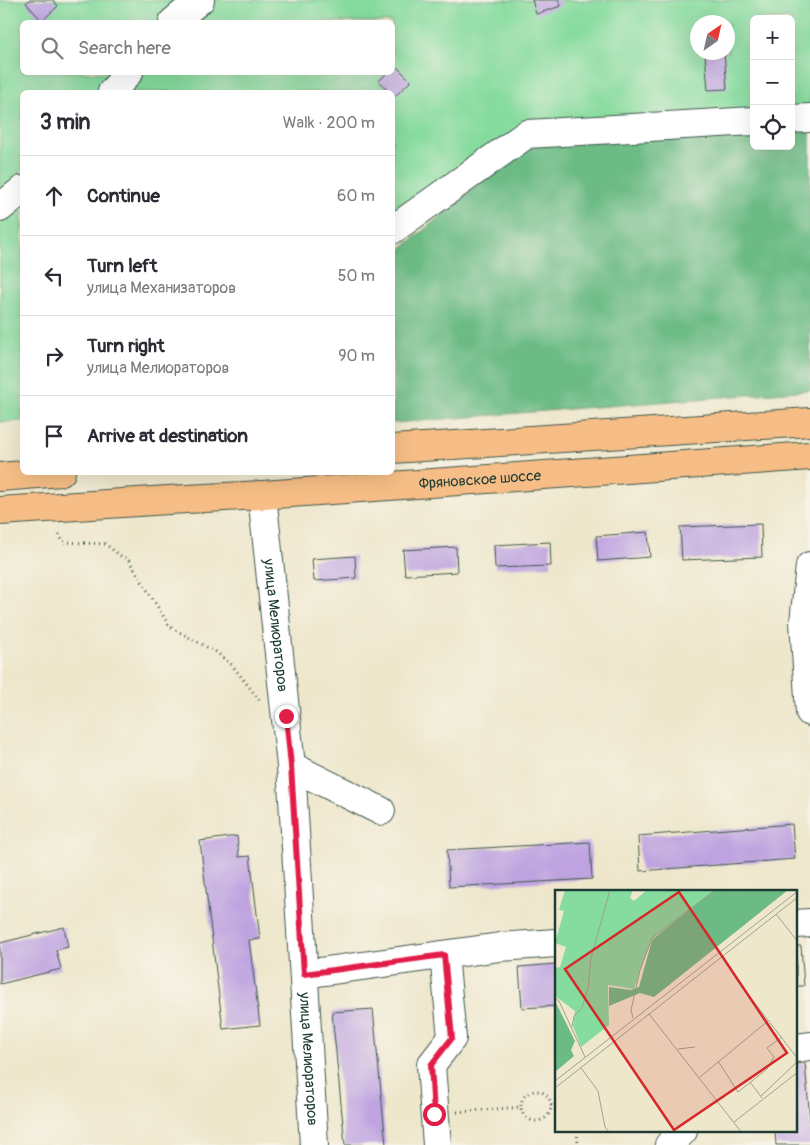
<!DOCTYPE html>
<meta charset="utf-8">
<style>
:root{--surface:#fff;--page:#f2f2f3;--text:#2b2b33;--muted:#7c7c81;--line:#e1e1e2}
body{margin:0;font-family:Pangolin,sans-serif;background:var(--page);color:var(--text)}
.controls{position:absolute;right:15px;top:15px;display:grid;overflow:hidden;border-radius:8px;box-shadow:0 5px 20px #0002}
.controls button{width:45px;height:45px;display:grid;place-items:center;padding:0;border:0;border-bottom:1px solid var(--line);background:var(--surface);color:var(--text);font:25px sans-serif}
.compass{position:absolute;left:690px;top:15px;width:45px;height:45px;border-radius:50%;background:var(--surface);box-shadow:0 5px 20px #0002;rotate:34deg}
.stop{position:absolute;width:15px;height:15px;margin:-11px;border:4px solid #e11d48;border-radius:50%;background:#fff}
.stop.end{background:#e11d48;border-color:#fff;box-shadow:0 1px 5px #0008}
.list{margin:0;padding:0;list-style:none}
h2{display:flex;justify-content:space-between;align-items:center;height:65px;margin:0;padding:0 20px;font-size:21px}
h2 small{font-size:16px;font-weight:400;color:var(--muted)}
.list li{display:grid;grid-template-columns:32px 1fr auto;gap:15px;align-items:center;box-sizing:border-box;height:80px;padding:0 20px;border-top:1px solid var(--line)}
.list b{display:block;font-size:19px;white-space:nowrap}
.list p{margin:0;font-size:16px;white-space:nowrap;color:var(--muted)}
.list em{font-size:16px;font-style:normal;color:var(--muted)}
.icon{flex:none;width:28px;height:28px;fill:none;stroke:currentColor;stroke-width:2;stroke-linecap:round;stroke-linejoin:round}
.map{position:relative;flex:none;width:810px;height:1145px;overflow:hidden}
.search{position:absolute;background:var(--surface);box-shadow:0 5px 20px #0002;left:20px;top:20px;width:375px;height:55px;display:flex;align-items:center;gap:12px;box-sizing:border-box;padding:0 18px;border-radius:8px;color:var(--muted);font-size:19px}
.panel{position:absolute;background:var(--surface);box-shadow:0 5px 20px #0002;left:20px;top:90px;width:375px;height:385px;border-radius:8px}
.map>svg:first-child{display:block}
.green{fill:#86db9e;stroke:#528c69;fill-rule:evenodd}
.forest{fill:#6cbb85;stroke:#467c5c}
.building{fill:#bea3e0}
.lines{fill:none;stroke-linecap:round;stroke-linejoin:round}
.minor-casing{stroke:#3e564b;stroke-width:30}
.major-casing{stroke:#3e564b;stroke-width:30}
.path{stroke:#3e564b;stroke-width:3;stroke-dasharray:1 4;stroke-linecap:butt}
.minor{stroke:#fff;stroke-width:28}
.major{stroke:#f6be86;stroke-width:28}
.route{stroke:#e11d48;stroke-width:6}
.labels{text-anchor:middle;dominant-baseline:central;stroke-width:5;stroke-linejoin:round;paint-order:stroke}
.street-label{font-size:15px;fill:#1f3d34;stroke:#f7f3e8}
.inset-road{fill:none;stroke:#9ba38f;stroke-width:1}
.view{fill:#d62828;fill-opacity:0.15;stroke:#d62828;stroke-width:2.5}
.inset-edge{fill:none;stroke:#1f3d34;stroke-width:2.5}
</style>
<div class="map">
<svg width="810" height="1145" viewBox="0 0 810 1145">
<rect width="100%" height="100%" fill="#f7f3e8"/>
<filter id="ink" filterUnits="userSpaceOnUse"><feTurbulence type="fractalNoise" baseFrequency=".02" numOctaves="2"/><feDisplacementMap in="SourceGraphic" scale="10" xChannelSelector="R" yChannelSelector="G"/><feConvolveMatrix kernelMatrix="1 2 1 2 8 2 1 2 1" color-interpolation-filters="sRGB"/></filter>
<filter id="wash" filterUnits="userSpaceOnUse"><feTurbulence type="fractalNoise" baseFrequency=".0096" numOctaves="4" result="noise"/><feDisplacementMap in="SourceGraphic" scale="20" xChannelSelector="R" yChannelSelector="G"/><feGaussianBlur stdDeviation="1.12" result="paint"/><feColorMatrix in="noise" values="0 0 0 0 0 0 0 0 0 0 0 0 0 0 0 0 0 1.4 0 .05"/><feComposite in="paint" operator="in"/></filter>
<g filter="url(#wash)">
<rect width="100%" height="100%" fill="#eee7cc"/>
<path class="green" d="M0,0h810v124l-19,1v-106h-37v108l-239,14 -122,79 -1,-128h-370v329l-22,1zM22,22h370v50h-370zM698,22h30v30h-30z"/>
<path class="forest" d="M791,114h19v276l-417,33v-167l130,-110 231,-30v30h37z"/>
<g id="blocks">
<path class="building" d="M29,0h24l5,6 -16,15 -16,-18z
M532,0h27l2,6 -25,8z
M719,52h5l3,37 -19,1 -3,-36z
M395,65l16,16 -17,16 -2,-5h-3l-10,-11 9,-9h4v-4z
M761,524l1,33 -80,3 -2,-33z
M648,532l2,25 -52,4 -2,-25z
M550,542l1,24 -56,2 -1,-23z
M456,547l1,25 -52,3 -2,-25z
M355,556l1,22 -42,3 -2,-22z
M792,824l3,35 -155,12 -2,-35z
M237,836l2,21 11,-1 10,83 -11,1 11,85 -37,4 -23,-188z
M590,842l2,37 -143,8 -2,-37z
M64,927l4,20 -12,3 5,19 -61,15v-41z
M796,946h5l3,40h-8z
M556,964v42l-34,2 -3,-41z
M373,1009l13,136h-41l-13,-133z
M805,1063l5,58v24h-34l-1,-14h21v-67z"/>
</g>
</g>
<g filter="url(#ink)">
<use href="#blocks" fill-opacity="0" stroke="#3e564b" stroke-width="1"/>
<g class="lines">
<defs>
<g id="minor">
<path d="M173,22l27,-22"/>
<path d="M112,92l17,-20"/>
<path d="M791,119l19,-1"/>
<path d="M0,208l22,-18"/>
<path d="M392,230l135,-96 227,-13"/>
<path id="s1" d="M262,495l29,271 23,379"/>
<path d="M810,566l-6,56 6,90"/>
<path d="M291,766l90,45"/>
<path d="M796,924l14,-1"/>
<path d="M304,974l196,-27 56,-4"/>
<path d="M796,1048l14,-2"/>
<path d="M437,1145l-6,-80 21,-27 -8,-83"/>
<path d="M669,1145l14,-14"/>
</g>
<g id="major">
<path d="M392,449l418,-27"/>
<path d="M0,477l61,-5"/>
<path id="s2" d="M0,511l168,-11 94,-5 548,-39"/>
</g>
</defs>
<use href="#minor" class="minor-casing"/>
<use href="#major" class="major-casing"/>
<path class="path" d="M59,534l4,8 42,2 17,13 6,2 42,68 46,25 16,13 28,36
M521 1106a15 15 0 1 1 30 0a15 15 0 1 1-30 0Z
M551,1105h5
M457,1112l64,-5
M577,1131l1,14"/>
<use href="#minor" class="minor"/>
<use href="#major" class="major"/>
</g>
</g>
<g class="lines" filter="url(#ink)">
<path class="route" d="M286,716l5,50 13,208 140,-19 8,83 -21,27 3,49"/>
</g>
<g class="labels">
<g class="street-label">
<text stroke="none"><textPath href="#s2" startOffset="481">Фряновское шоссе</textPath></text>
<text stroke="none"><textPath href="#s1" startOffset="131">улица Мелиораторов</textPath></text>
<text stroke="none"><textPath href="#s1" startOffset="566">улица Мелиораторов</textPath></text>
</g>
</g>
<g transform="translate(555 890)">
<rect width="242" height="242" fill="#eee7cc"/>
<path d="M10,0h68l-3,8 4,3 13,-11h70l-66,50 -17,49 -26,-4 1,40 -28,22 -8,-21 2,-15 -20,-15v-28l5,-1 6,-20 -11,-4 9,-32 -5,-1z" fill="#86db9e"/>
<path d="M159,0h74l-134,107 -14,-4 -31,13v-19l22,3 8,-3 13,-47zM0,111l20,40 -4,9 3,6 -19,16z" fill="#6cbb85"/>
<path class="inset-road" d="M221,24l22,28M168,66l14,24 61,79M0,108l4,3 26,56M94,124l93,119M78,128l-2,-8 9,-40 12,-32 63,-48M17,137l2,-11 8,-8 6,-20 3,-30 19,-68M123,159l17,-2M163,171l20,31 29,-23 7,-12 -7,-9 15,-11M26,178l17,23 7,36 5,6M145,187l68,-56M0,191l243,-190M195,192l12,16M0,198l243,-191M206,206l37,-35M179,232l64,-50"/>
<path class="view" d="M124,2l108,161 -113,77 -109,-161z"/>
<rect width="242" height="242" class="inset-edge"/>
</g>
</svg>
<div class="controls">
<button>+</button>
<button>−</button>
<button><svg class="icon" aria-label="locate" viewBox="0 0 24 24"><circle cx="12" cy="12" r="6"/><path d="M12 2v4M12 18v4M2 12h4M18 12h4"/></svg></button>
</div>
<svg class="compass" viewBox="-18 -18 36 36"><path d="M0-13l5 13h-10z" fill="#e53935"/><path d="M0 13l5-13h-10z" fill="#7c7c81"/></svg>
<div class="stop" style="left:434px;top:1114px"></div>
<div class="stop end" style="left:286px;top:716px"></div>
<div class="search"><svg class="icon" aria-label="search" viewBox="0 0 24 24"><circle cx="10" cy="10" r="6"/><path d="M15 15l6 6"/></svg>Search here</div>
<section class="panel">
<h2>3 min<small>Walk · 200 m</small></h2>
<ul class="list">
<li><svg class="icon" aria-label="ahead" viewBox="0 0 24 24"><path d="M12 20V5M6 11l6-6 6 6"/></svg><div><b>Continue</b></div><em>60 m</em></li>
<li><svg class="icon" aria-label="left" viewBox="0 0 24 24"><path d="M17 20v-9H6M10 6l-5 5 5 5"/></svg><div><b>Turn left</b><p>улица Механизаторов</p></div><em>50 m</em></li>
<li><svg class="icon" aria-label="right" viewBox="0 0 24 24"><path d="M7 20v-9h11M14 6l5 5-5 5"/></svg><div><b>Turn right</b><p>улица Мелиораторов</p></div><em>90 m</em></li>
<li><svg class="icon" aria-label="arrive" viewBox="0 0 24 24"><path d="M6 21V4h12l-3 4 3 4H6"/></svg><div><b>Arrive at destination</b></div></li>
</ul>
</section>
</div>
